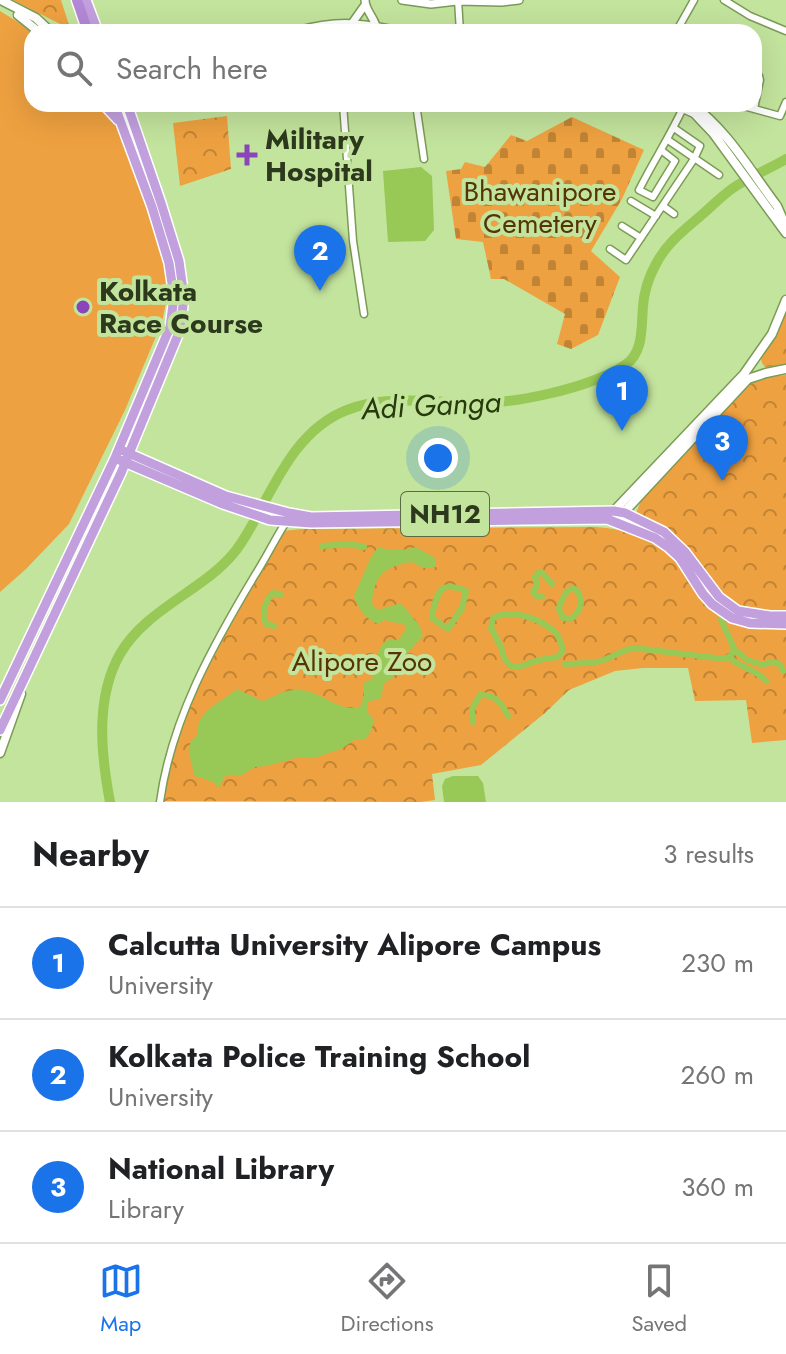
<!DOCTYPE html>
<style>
:root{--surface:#fff;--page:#f6f6f6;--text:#202124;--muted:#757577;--line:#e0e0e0;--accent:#1a73e8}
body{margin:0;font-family:Jost,sans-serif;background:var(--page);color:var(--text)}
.you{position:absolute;left:438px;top:458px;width:28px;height:28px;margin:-20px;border:6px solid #fff;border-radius:50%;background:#1a73e8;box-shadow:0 0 0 12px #1a73e833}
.badge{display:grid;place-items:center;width:52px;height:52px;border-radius:50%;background:var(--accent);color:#fff;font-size:26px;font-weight:700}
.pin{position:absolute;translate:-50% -66px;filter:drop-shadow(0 2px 4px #0008)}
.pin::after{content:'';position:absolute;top:42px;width:28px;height:24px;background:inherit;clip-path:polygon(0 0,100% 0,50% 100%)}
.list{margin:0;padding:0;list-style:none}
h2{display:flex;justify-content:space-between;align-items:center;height:104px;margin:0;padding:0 32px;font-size:34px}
h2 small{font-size:26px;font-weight:400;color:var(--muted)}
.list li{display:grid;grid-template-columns:52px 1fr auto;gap:24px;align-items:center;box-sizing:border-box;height:112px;padding:0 32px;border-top:2px solid var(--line)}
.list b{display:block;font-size:30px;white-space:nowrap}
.list p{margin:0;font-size:26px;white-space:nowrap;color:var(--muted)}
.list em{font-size:26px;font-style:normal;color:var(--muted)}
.icon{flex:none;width:44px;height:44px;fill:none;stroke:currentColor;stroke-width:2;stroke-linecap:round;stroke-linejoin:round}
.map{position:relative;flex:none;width:786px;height:802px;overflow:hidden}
.search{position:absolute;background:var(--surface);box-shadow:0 8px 32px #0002;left:24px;right:24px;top:24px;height:88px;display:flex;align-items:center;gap:20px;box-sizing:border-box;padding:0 28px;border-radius:24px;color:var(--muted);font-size:30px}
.sheet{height:440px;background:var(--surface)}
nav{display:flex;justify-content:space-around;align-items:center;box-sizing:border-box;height:112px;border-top:2px solid var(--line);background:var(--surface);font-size:22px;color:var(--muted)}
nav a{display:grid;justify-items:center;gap:4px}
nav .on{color:var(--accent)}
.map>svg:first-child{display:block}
.cemetery{fill:url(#cemetery-stones)}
.park{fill:url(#park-crowns)}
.pitch{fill:#eea140}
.water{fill:#98c856}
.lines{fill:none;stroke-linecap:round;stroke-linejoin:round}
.canal{stroke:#98c856;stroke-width:6}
.river{stroke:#98c856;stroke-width:10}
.minor-casing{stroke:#7c9b57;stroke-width:9}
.tertiary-casing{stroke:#7c9b57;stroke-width:10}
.secondary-casing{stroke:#7c9b57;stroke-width:11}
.trunk-casing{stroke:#fff;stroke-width:12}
.motorway-casing{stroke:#fff;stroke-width:13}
.minor{stroke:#fff;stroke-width:6}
.tertiary{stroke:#fff;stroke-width:7}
.secondary{stroke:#fff;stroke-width:8}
.trunk{stroke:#c2a0de;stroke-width:9}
.motorway{stroke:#b388d6;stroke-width:10}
.poi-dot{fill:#8945b9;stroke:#c3e49d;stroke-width:3}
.labels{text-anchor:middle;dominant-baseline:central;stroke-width:8;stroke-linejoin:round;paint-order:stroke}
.shield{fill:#c3e49d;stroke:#5a6c43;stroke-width:2}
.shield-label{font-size:26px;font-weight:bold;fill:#2d391d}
.poi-label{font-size:28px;font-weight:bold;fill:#2d391d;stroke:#c3e49d;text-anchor:start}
.park-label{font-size:28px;fill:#553406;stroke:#c3e49d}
.water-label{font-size:30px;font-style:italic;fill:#273a0b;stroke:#c3e49d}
</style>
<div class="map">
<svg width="786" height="802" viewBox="0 0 786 802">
<defs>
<pattern id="cemetery-stones" width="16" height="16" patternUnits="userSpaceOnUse" patternTransform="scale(2)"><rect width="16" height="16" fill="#eea140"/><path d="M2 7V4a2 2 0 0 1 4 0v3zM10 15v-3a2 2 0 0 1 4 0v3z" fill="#c18435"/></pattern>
<pattern id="park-crowns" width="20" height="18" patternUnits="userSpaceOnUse" patternTransform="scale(2)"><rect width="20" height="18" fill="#eea140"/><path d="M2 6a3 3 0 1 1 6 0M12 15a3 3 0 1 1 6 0" fill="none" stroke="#c18435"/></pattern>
</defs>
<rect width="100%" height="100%" fill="#c3e49d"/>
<path class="cemetery" d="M572,117l72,33 -22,49 -31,52 29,26 -22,58 -27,14 -14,-5 8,-30 -61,-35h-13l-8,-37 -27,-3 -10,-68 15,-2 4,-7 20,5 26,-32 16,6z"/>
<path class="park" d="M13,0h48l8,25 -3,2z
M227,116l4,53 -51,17 -7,-63z
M786,310v55l-21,2 -3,-4 -1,-5 13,-21z
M786,375v240l-56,-10 -69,-71 -27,-15 7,-19 109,-121z
M596,527c27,2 60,10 79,30 11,13 16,30 26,42 21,26 54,31 85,29v112l-34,3 -6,-43 -51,1 -7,-33h-45l-28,3 -46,19 -24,23 -64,52 -49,9 3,26 -15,2 -259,-1 23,-88 57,-108 42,-74 18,-2z"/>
<path class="pitch" d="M0,11l34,21h-2v72h71l18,30 25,70 18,60 4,29 -6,29 -37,88 -56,114 -43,45 -26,23z"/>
<path class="water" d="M421,167l11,9 2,54 -9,11 -37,1 -5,-71z
M378,547c14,4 24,4 38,0l19,11 1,9c-10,3 -16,0 -24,-5 -27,4 -38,13 -40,42l6,6 23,-7 18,22 4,11 -16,17 -9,3 -5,22 -9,5 -3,15 -13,4 -1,10 7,8 -3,11 -6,9 -9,-1 -15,10 -27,9h-18l-30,8 -11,1 -13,8 -17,1 -6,12 -4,-5 -22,-8c1,-17 -13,-27 5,-40 -5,-22 25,-34 39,-46l25,12c15,-5 21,-12 37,-11 21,0 40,23 61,17l4,-11v-13l9,-5c-1,-8 4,-29 11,-35 4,-5 9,-3 14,-3l7,-9 1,-6 -22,-5 -6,4c-13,-5 -20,-16 -24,-28l17,-39z
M453,776h25l5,7 3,19h-42l-2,-16 3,-7z"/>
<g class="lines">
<path class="canal" d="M322,546l27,-2 15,3
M542,597h-5l-4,-5 4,-6 -2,-9 3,-4h4l10,11
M559,609l4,9h9c4,-4 6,-5 8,-11 2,-6 -1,-23 -11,-17 -5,3 -8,13 -10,18
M432,614c6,-23 8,-34 34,-23l-4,17 -14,21 -16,-11
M274,626l-8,-2c-5,-9 -1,-25 8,-31l7,2
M733,651l6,2 8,7 16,5c9,-5 17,-4 20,6
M502,652c8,23 17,14 34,9 7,-2 14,-3 22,-4l5,-7c-2,-6 -3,-13 -8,-18 -16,-14 -44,-24 -62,-14l-2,10 11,21
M729,657c10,11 28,12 37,24
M565,664c12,-1 27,0 39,-4 11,-4 19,-11 31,-12l89,11 7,-3 3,-8 -13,-28
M473,722l-1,-13 8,-14c15,-1 22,9 28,21"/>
<path class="river" d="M110,802c-9,-48 -15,-104 10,-148 26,-45 82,-63 113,-100 9,-10 16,-24 23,-36 22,-41 44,-90 91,-108 38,-15 81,-8 120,-7 44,2 121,-14 158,-38 23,-15 14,-49 20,-72 2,-10 6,-20 11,-29 11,-22 31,-36 49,-52 9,-8 18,-17 28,-24 16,-11 36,-19 53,-29"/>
<defs>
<path id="minor" d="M458,0l2,32
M724,0l26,16 36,15
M337,29v3
M676,32l18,-32
M754,74l5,2 1,4 -6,29
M343,104l10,137 11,73
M416,104l8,55
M736,104l44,12 6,-14
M674,128l26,18 -6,13
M668,140l51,35
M661,150l14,11 -22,36 -14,-7c14,-28 31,-54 44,-82
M631,201l25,15
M663,206l11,8
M622,226l19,12
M610,249l16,11 68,-101
M160,802c11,-82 53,-157 95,-227 11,-17 20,-36 31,-53"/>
<path id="tertiary" d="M365,0c0,12 13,20 11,32
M402,0l29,4 26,-3 45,1 17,-2
M348,29l17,-24"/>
<path id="secondary" d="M1,0l35,18 15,14
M18,15l21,17
M295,32c43,-12 65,-9 108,0
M674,104l20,9 19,20 73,100
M691,104c36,25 60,68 86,102l6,14 2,11
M611,514l133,-140 28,-40 14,-34
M619,522l9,-14 120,-129 18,-6 20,-4
M0,753l21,-59"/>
<path id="trunk" d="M86,0l12,32
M103,104l15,16
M119,449l107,47 63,17 22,4 303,-6 11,2 39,19 21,20 34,45 19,14 32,5h16
M115,458l108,46 47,16 41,3 296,-4 48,19 13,9 12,11 23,36 9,10 20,14 18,5 36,1
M0,700l115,-242 55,-131 4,-30 -5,-34 -17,-56 -38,-103
M0,730l121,-257 59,-143 4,-33 -5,-36 -18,-58 -34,-99"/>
<path id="motorway" d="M77,0l11,32"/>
</defs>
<use href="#minor" class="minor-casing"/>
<use href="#tertiary" class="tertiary-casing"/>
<use href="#secondary" class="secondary-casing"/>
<use href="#trunk" class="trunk-casing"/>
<use href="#motorway" class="motorway-casing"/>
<use href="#minor" class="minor"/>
<use href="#tertiary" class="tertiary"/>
<use href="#secondary" class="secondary"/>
<use href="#trunk" class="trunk"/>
<use href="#motorway" class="motorway"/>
</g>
<g class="poi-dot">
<path d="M243 143h8v8h8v8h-8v8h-8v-8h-8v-8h8z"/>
<circle cx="83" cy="307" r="8"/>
</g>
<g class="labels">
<rect class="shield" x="401" y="492" width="88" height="44" rx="6"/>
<g class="shield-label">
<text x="445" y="514">NH12</text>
</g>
<g class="poi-label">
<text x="265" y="139">Military<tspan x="265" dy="32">Hospital</tspan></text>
<text x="99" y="291">Kolkata<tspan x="99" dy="32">Race Course</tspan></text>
</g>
<g class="park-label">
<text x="540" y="191">Bhawanipore<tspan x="540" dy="32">Cemetery</tspan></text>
<text x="362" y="661">Alipore Zoo</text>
</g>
<g class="water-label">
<text transform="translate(431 405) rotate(-3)">Adi Ganga</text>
</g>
</g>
</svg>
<div class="you"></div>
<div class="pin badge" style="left:622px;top:431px">1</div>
<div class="pin badge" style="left:320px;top:291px">2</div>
<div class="pin badge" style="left:722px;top:481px">3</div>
<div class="search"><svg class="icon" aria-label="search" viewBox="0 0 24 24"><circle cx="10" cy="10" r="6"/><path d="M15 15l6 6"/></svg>Search here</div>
</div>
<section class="sheet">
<h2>Nearby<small>3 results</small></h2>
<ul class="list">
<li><span class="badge">1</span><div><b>Calcutta University Alipore Campus</b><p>University</p></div><em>230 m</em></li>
<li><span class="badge">2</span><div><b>Kolkata Police Training School</b><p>University</p></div><em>260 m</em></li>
<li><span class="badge">3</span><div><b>National Library</b><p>Library</p></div><em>360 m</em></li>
</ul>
</section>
<nav>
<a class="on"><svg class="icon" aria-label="map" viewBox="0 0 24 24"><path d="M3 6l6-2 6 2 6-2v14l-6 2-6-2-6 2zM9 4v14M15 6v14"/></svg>Map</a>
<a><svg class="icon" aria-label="directions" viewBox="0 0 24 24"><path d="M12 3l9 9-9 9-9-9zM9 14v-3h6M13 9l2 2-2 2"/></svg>Directions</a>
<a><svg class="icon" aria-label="saved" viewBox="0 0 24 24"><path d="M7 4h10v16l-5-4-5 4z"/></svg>Saved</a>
</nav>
